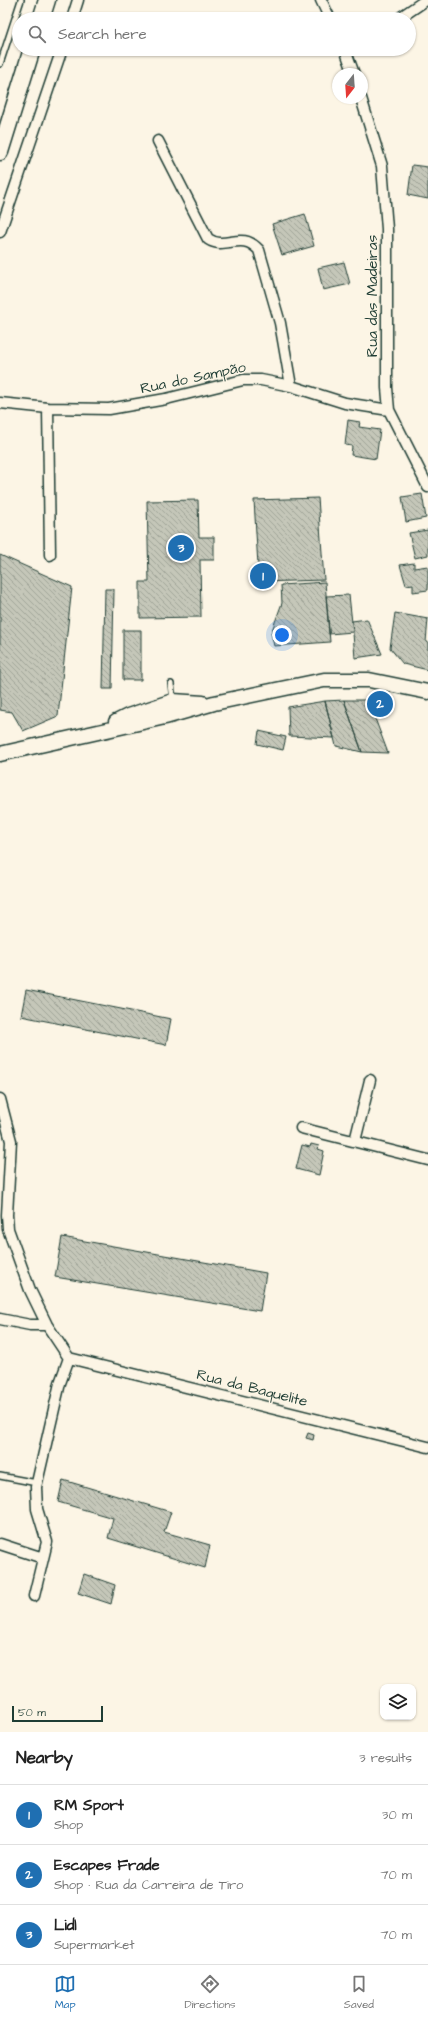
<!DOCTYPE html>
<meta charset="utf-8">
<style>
:root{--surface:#fff;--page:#f2f2f2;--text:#222;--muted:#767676;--line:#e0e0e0;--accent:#1f6fb2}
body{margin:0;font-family:"Architects Daughter",sans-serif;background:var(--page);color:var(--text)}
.controls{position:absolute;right:12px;bottom:12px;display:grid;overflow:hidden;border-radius:8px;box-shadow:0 1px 3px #0004}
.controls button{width:36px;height:36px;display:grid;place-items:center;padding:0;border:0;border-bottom:1px solid var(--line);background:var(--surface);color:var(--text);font:20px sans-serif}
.compass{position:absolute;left:332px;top:68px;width:36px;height:36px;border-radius:50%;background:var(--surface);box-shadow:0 1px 3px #0004;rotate:197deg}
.scale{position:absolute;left:12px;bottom:10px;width:91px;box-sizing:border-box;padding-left:4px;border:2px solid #1f3d34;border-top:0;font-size:11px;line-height:14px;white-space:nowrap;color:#1f3d34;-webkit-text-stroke:3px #fcf5e5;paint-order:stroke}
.you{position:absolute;left:282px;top:635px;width:14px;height:14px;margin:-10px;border:3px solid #fff;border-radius:50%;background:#1a73e8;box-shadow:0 0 0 6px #1a73e833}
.badge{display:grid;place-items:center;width:26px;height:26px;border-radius:50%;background:var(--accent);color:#fff;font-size:13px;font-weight:700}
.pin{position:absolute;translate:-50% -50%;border:2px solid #fff;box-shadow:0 1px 4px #0006}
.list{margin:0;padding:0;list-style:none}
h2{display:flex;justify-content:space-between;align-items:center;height:52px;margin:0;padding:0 16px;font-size:17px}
h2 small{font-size:13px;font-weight:400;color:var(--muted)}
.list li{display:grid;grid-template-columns:26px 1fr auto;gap:12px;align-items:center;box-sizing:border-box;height:60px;padding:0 16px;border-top:1px solid var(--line)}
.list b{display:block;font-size:15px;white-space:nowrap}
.list p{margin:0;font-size:13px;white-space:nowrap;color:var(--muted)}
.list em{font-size:13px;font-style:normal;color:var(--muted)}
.icon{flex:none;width:22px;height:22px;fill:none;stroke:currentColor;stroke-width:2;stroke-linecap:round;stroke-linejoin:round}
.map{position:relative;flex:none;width:428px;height:1732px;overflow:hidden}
.search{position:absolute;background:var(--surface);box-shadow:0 1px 3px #0004;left:12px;right:12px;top:12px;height:44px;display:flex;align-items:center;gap:10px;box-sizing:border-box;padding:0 14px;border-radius:22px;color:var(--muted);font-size:15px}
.sheet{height:232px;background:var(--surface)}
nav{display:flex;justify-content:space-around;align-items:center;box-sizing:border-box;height:56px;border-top:1px solid var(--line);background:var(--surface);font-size:11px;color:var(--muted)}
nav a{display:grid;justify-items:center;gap:2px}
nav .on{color:var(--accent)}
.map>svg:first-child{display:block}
.building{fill:url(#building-back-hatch);stroke:#1f3d34}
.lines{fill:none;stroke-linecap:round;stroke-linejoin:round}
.lane-casing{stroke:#1f3d34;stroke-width:8}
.street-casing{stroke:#1f3d34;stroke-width:13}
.secondary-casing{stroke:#1f3d34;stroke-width:17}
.primary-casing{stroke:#1f3d34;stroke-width:19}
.lane{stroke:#fcf5e5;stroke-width:5}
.street{stroke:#fcf5e5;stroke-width:10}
.secondary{stroke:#fcf5e5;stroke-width:14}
.primary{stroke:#fcf5e5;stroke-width:16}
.labels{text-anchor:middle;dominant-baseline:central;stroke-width:3;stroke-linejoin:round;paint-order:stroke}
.street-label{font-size:15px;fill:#1f3d34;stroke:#fcf5e5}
</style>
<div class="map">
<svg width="428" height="1732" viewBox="0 0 428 1732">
<defs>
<pattern id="building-back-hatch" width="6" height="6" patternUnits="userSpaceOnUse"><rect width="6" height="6" fill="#c5c7b9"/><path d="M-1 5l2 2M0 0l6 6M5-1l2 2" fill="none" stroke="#9fa397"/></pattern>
</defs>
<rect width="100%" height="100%" fill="#fcf5e5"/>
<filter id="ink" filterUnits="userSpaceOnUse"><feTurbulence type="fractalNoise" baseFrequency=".025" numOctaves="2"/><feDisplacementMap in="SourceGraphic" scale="8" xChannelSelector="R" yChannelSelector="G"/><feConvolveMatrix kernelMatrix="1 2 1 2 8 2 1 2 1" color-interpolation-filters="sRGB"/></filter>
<g filter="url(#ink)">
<path class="building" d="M412,165l16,2v32l-20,-4z
M305,214l9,32 -32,9 -10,-31z
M344,262l6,22 -27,6 -5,-22z
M348,420l12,2 -1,5 21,3 -4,29 -25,-4 1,-9 -7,-1z
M422,494l4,24 -20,4 -4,-25z
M318,498l6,82 -65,2 -5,-82z
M198,500l1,37h15v23h-14l1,57 -61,1v-36h9l-2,-81z
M428,530v25l-13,3 -6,-25z
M0,555l72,32 -14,129 -35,15 -11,-19 -12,-2z
M414,563v5l14,-2v24l-15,2v-8l-7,1 -6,-20z
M325,582l5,60 -56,4 -3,-13 11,-30 -1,-18z
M105,589h9l-2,100h-9z
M349,595l4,37 -24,2 -3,-38z
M395,613l33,6 -2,23h2v28l-25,-6 -13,-16z
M367,619l15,35 -27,4 -3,-37z
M123,630h18v50h-18z
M344,700h24l20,53 -26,-1z
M344,700l18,52 -26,-6 -11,-45z
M325,701l9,37 -45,-2 -1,-29z
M259,731l27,6 -3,13 -26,-6z
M26,990l145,29 -5,26 -145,-29z
M311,1144l8,2 -1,3 6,2 -5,24 -23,-6 6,-24 8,2z
M62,1237l204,36 -6,38 -205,-34z
M308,1433l6,2 -1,5 -7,-2z
M63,1480l108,32 -7,20 46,13 -5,23 -97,-30 5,-20 -55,-16z
M84,1574l31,11 -4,19 -33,-11z"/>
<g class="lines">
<defs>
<path id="lane" d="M0,64l21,-64
M171,684l2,16
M0,1476l37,7"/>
<path id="street" d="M321,0l9,19
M72,19l6,-19
M398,19l28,-19
M345,49l9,25
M361,98l21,68 5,63v159l2,22 39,77
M158,141l50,98c18,12 33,-9 51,11l21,73 11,63
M0,232l62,-183
M0,403l48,5 61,1 57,-10 77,-19h18l30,6 54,17 44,7
M48,408l2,147
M0,1099l11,42 -4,74 1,14 22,61 17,35 22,33 -9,25 -24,104 1,22 10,33 -13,54
M301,1128l127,32
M355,1141l15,-61
M0,1319l30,6h17
M69,1358l359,89
M0,1544l43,14"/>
<path id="secondary" d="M116,722l12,-6 45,-15 30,2
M0,754l165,-37 49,-14 110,-23h45l59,12"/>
<path id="primary" d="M41,19l6,-19
M0,152l32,-103"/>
</defs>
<use href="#lane" class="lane-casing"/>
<use href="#street" class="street-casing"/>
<use href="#secondary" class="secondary-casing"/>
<use href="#primary" class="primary-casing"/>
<use href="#lane" class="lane"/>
<use href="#street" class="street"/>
<use href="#secondary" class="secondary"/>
<use href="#primary" class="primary"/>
</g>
</g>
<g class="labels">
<g class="street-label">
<text transform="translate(372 296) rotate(-90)">Rua das Madeiras</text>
<text transform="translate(193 378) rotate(-12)">Rua do Sampão</text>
<text transform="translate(252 1388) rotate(14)">Rua da Baquelite</text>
</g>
</g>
</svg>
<div class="controls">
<button><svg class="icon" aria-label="layers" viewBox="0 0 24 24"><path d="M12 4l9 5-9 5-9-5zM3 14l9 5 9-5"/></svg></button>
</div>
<svg class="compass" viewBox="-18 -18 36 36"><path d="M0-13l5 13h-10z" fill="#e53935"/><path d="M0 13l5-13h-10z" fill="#767676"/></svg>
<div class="scale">50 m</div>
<div class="you"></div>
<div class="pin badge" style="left:263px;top:576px">1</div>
<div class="pin badge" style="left:380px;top:704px">2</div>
<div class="pin badge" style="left:181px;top:548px">3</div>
<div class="search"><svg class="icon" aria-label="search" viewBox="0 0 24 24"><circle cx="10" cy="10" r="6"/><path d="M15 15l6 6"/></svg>Search here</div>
</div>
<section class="sheet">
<h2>Nearby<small>3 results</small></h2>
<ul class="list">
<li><span class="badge">1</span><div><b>RM Sport</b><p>Shop</p></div><em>30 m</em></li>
<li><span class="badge">2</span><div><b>Escapes Frade</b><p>Shop · Rua da Carreira de Tiro</p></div><em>70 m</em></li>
<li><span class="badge">3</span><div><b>Lidl</b><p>Supermarket</p></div><em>70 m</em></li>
</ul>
</section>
<nav>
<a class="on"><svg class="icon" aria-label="map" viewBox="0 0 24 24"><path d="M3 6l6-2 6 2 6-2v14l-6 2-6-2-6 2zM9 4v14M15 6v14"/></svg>Map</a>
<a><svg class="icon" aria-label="directions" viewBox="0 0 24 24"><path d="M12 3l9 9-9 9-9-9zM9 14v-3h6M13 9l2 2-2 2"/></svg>Directions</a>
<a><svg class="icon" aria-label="saved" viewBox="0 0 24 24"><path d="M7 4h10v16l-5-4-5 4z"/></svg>Saved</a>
</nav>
